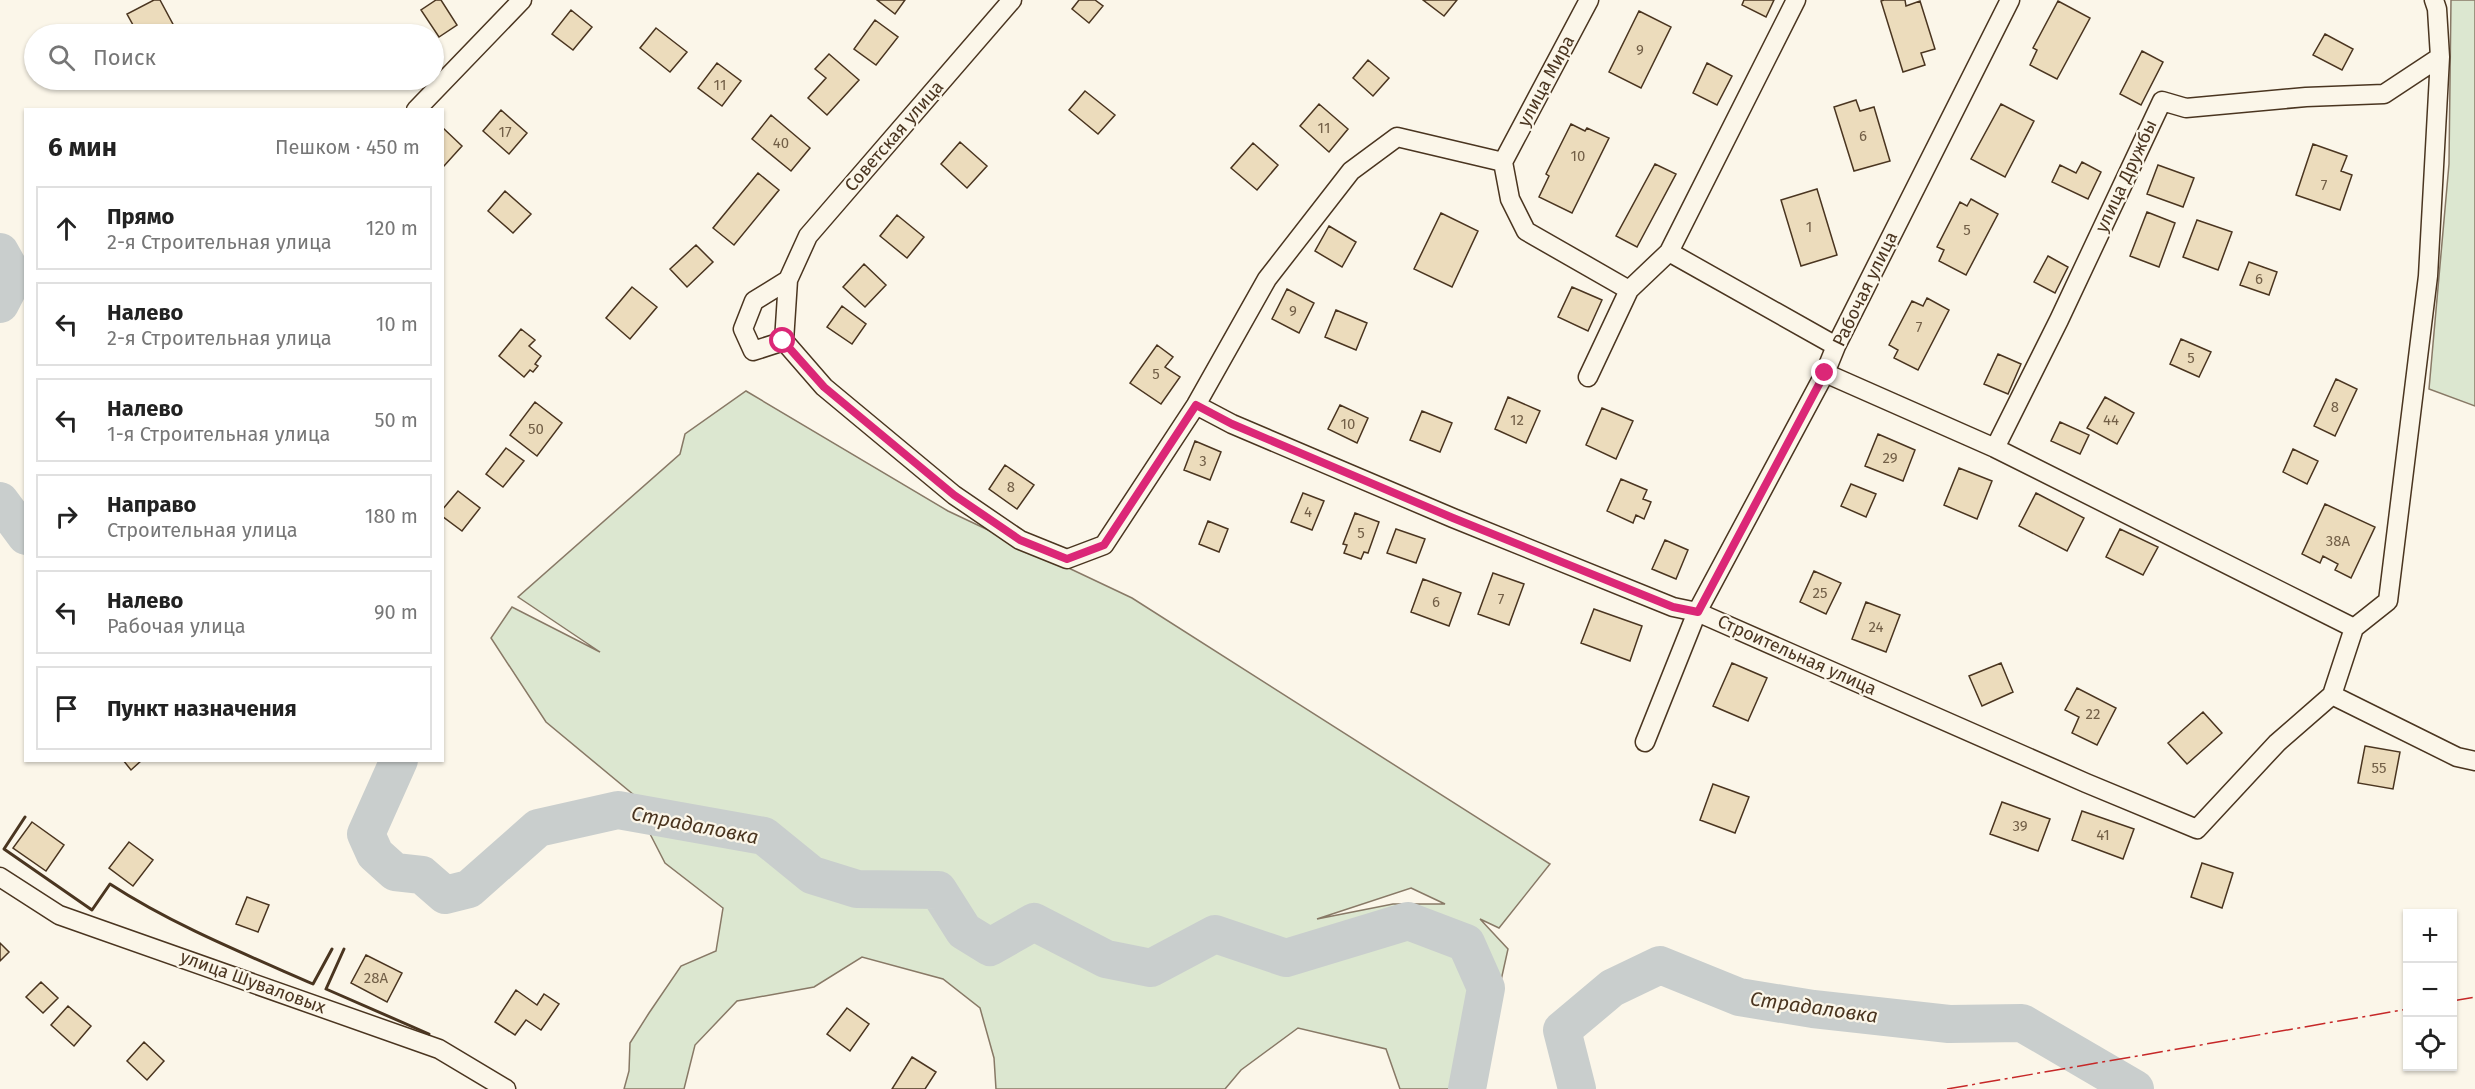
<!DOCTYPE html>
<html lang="ru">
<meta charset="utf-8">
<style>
:root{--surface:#fff;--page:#f2f2f2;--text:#222;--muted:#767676;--line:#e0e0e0}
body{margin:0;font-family:"Fira Sans",sans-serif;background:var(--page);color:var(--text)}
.controls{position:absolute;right:18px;bottom:18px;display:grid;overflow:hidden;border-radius:0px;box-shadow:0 2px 4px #0004}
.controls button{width:54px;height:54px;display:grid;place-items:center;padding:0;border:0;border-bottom:2px solid var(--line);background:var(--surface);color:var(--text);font:30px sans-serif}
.stop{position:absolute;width:18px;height:18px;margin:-14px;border:4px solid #db2777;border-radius:50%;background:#fff}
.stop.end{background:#db2777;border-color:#fff;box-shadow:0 2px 6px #0008}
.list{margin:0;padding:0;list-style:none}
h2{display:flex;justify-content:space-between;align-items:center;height:78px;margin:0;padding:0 24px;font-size:26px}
h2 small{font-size:20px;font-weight:400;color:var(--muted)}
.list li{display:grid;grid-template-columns:39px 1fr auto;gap:18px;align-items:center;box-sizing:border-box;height:84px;margin:0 12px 12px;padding:0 12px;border:2px solid var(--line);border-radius:0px}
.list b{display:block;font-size:22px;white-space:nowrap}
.list p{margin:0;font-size:20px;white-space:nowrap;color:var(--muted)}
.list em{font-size:20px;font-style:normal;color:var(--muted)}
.icon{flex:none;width:33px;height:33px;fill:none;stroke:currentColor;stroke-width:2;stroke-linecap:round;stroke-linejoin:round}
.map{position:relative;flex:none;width:2475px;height:1089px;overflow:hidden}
.search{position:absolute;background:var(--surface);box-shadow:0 2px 4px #0004;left:24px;top:24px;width:420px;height:66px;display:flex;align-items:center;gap:15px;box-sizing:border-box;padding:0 21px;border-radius:33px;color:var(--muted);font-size:22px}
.panel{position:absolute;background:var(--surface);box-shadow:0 2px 4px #0004;left:24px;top:108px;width:420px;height:654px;border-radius:0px}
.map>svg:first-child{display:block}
.green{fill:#dce7d0;stroke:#887966;stroke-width:1.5;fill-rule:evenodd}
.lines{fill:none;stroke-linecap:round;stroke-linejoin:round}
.river{stroke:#c9cecd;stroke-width:38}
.building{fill:#ecdcbc;stroke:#4a3520;stroke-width:1.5}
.street-casing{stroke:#4a3520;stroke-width:21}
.street{stroke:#fbf6e9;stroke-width:18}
.wall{stroke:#4a3520;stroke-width:3}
.power{stroke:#c62828;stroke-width:1.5;stroke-dasharray:21 4.5 3 4.5;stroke-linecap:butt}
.route{stroke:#db2777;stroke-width:8}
.labels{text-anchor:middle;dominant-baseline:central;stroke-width:4.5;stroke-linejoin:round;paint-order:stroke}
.number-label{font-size:15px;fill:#725f47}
.street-label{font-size:18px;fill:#4a3520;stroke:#fbf6e9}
.water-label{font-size:20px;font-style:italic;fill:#4a3520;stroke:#fbf6e9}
</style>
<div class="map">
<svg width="2475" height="1089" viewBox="0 0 2475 1089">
<rect width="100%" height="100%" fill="#fbf6e9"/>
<path class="green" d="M2451,0h24v406l-46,-17 20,-225z
M746,391l202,120 184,87 418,266 -51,64 -19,-9 28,30 -14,63 -11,77h-83l-14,-40 -88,-21 -57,42 -16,19h-229l-2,-31 -14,-50 -37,-29 -81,-22 -48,30 -77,14 -42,44 -11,44h-60l5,-18 1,-28 19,-30 32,-47 35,-15 7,-43 -58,-45 -17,-33 4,-20 -106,-88 -55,-84 21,-31 88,45 -82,-55 162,-143 5,-20zM1411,888l34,16h-52l-76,15z"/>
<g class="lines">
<path class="river" d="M0,252l14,25 -14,27
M0,501l26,35
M399,760l-33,74 9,20 20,18 27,3 23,20 24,-6 69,-61 80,-18 146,26 48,39 45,14 81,1 26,41 26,16 44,-25 72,37 45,9 64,-34 71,24 122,-37 58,22 20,45 -19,101
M1577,1089l-15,-59 50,-42 48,-23 79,32 74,12 136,15 73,-1 113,66"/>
</g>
<path class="building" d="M154,0h6l15,28 -12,6h-25l-11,-20z
M436,0h5l16,25 -18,12 -18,-27z
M877,0h28l-10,14z
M1079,0h16l8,6 -14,17 -17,-14z
M1423,0h34l-13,16z
M1744,0h30l-8,17 -24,-12z
M1884,0h21l1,6 14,-5 15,48 -14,4 4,12 -22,7 -22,-71z
M2058,1l32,17 -33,61 -27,-14 7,-15 -4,-2z
M571,10l21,17 -19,23 -21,-16z
M1639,11l32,16 -30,61 -32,-16z
M875,20l23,17 -22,28 -22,-16z
M656,28l31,24 -17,20 -30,-24z
M2325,34l28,15 -11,21 -29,-15z
M2142,51l21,11 -22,43 -21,-11z
M829,54l30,26 -32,35 -19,-17 18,-20 -11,-9z
M1368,60l21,18 -16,18 -20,-18z
M717,63l24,18 -19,25 -24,-18z
M1707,63l25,13 -15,29 -24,-12z
M1085,91l30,24 -17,19 -29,-24z
M1856,100l4,11 14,-4 16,54 -36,10 -20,-64z
M1319,104l29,25 -19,23 -29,-26z
M2001,104l33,17 -29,56 -34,-18z
M501,110l26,23 -18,21 -26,-23z
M771,115l39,33 -19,23 -39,-32z
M1571,124l14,7 2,-3 22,10 -37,75 -33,-16 10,-21 -3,-2z
M442,127l20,19 -18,20 -2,-2z
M960,142l27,24 -20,22 -26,-24z
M1253,143l25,22 -21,25 -26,-22z
M2313,144l34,12 -6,15 11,4 -12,35 -44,-15z
M2082,162l19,10 -13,27 -36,-17 8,-17 16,8z
M1655,164l21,10 -39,73 -21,-11z
M2158,165l36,13 -11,29 -36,-13z
M758,173l21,17 -45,55 -21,-17z
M1817,189l20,66 -36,11 -20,-66z
M505,191l26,23 -18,19 -25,-22z
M1971,199l27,15 -32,61 -27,-14 5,-11 -7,-3 23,-45 7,4z
M2147,212l28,11 -16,44 -29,-11z
M1441,213l37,18 -26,56 -38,-18z
M897,215l27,22 -17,21 -27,-22z
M2197,220l35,12 -14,38 -35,-13z
M1329,226l27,16 -14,25 -27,-16z
M696,245l17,17 -26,25 -17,-18z
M2048,256l20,11 -13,26 -21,-11z
M2249,262l28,10 -8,23 -29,-10z
M864,264l22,21 -21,22 -22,-20z
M632,287l25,20 -27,32 -24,-21z
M1572,287l30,13 -14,31 -30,-14z
M1287,289l27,14 -15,30 -27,-14z
M1927,298l22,12 -31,60 -24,-12 4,-8 -9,-5 23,-44 11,5z
M842,306l24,18 -14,20 -25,-17z
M1336,310l31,13 -11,27 -31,-13z
M521,329l14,11 -6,6 12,10 -6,8 3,2 -5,6 -3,-2 -6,7 -25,-21z
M2181,339l30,13 -12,25 -29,-13z
M1157,345l16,12 -8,10 15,10 -19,27 -31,-21z
M1998,354l23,10 -13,30 -24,-10z
M2336,379l21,10 -22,47 -21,-10z
M1508,397l32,14 -14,32 -31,-14z
M2105,397l29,16 -17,31 -30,-16z
M535,402l27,21 -25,33 -27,-21z
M1340,405l28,13 -11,25 -29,-14z
M1602,408l31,13 -17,38 -30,-14z
M1422,411l30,12 -12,29 -30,-12z
M2060,422l29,13 -9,19 -29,-13z
M1878,434l37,16 -12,31 -38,-15z
M1195,441l26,11 -11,28 -26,-10z
M506,448l18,13 -21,26 -17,-13z
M2293,449l25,12 -11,23 -24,-12z
M1005,465l29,20 -17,24 -28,-20z
M1959,468l33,13 -15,38 -33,-14z
M1621,479l26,11 -4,9 8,3 -7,17 -8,-4 -3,8 -26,-12z
M1851,484l25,10 -10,23 -25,-11z
M458,491l22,17 -18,23 -20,-15v-6z
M1303,493l21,8 -12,29 -21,-8z
M2036,493l48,25 -17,33 -48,-25z
M2325,504l50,23 -24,51 -16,-8 3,-6 -15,-8 -3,7 -18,-9z
M1355,513l24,9 -11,31 -4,-1 -3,7 -17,-6 3,-8 -4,-1z
M1208,521l20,8 -9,23 -20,-8z
M1396,529l29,10 -9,24 -29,-10z
M2120,529l38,18 -15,28 -37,-18z
M1665,540l23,10 -12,29 -24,-10z
M1814,571l27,12 -15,31 -26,-12z
M1493,573l31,11 -15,41 -31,-11z
M1423,579l38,14 -12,33 -38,-14z
M1866,602l34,13 -14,37 -34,-13z
M1594,609l48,17 -12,35 -49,-18z
M1732,663l35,15 -19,43 -35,-15z
M2001,663l12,29 -31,14 -13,-30z
M2077,688l39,20 -19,37 -25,-12 7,-16 -14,-7z
M2203,712l19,21 -35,31 -19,-21z
M2365,746l35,6 -7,37 -35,-6z
M123,760h19l-11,10z
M1713,784l36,13 -14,36 -35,-13z
M2002,802l48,17 -12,32 -48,-17z
M2082,811l52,18 -11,30 -51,-19z
M32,822l32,23 -18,26 -33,-23z
M129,842l24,18 -20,26 -24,-18z
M2202,863l31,10 -11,35 -31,-11z
M247,897l22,8 -11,27 -22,-8z
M0,943l9,9 -9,9z
M366,955l36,18 -15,29 -36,-19z
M41,982l17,16 -15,15 -17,-16z
M516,990l21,15 7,-11 15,10 -18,26 -15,-10 -11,15 -20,-13z
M68,1006l23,20 -17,20 -23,-21z
M847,1008l22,16 -19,27 -23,-17z
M144,1042l20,19 -17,19 -20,-19z
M912,1057l24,15 -11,17h-33z"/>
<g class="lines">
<defs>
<path id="street" d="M2434,0l3,9 3,48 -12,219 -40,325 -34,27 -22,67 125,62 18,4
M416,110l106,-110
M1503,162l7,37 16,32 103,59
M1503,162l86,-162
M1669,252l167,94
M788,280l-34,21 -11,28 10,22 31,-10 4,-61 20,-44 204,-236
M784,341l40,46 130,108 66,45 47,19 37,-14 92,-140 71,-126 84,-108 46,-34 106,25
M1825,373l170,75 359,180
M1588,377l41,-87 40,-38 127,-252
M1196,405l36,19 221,94 220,89 24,5 389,171 111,46 80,-86 55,-48
M1995,448l64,-128 103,-219 24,7 120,-11 78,-3 56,-37
M1645,742l52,-130 128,-239 11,-27 174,-346
M0,877l59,38 380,134 67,40"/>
</defs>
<use href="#street" class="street-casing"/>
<use href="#street" class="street"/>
<path class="wall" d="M25,817l-21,32 88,61 18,-26c63,41 135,70 203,100l19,-35
M344,949l-18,40 103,45"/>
<path class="power" d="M2452,1001l23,-4
M1947,1089l461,-80"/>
</g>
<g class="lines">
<path class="route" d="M783,341l41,46 130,108 66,45 47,19 37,-14 92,-140 36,19 221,94 220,89 25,5 127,-239"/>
</g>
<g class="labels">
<g class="number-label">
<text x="1640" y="50">9</text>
<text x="720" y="85">11</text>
<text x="1324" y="128">11</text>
<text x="505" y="132">17</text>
<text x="1863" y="136">6</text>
<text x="781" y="143">40</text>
<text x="1578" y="156">10</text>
<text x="2324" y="185">7</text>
<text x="1809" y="227">1</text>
<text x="1967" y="230">5</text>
<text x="2259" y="279">6</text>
<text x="1293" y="311">9</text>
<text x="1919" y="327">7</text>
<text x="2191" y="358">5</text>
<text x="1156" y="374">5</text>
<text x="2335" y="407">8</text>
<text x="1517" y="420">12</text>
<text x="2111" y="420">44</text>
<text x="1348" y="424">10</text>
<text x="536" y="429">50</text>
<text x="1890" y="458">29</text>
<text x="1203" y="461">3</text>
<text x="1011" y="487">8</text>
<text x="1308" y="512">4</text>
<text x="1361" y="533">5</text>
<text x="2338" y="541">38А</text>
<text x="1820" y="593">25</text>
<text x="1501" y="599">7</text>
<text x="1436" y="602">6</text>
<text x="1876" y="627">24</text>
<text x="2093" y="714">22</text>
<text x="2379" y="768">55</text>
<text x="2020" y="826">39</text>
<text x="2103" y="835">41</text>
<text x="376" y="978">28А</text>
</g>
<g class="street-label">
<text transform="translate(1546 81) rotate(-62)">улица Мира</text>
<text transform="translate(894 136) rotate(-49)">Советская улица</text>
<text transform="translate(2126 176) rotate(-65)">улица Дружбы</text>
<text transform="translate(1865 289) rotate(-64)">Рабочая улица</text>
<text transform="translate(1797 655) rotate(24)">Строительная улица</text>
<text transform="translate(253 982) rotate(20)">улица Шуваловых</text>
</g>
<g class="water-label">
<text transform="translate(695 825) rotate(11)">Страдаловка</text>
<text transform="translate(1814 1007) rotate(8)">Страдаловка</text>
</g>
</g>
</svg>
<div class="controls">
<button>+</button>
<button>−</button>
<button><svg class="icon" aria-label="locate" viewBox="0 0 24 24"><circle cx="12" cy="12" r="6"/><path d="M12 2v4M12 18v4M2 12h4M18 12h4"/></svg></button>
</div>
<div class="stop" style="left:783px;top:341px"></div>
<div class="stop end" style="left:1825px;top:373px"></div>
<div class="search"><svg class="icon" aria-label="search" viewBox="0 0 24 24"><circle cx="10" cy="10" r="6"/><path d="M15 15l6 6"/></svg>Поиск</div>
<section class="panel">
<h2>6 мин<small>Пешком · 450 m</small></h2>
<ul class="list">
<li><svg class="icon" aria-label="ahead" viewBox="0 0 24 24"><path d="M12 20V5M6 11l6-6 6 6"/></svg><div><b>Прямо</b><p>2-я Строительная улица</p></div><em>120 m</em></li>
<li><svg class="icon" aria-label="left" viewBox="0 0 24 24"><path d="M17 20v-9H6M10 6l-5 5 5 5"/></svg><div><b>Налево</b><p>2-я Строительная улица</p></div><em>10 m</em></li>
<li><svg class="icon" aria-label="left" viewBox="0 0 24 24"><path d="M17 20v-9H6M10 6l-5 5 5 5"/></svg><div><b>Налево</b><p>1-я Строительная улица</p></div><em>50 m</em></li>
<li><svg class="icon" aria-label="right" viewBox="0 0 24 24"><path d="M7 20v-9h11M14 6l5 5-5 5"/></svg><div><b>Направо</b><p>Строительная улица</p></div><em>180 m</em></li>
<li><svg class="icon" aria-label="left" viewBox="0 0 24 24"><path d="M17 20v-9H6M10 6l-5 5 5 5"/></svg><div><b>Налево</b><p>Рабочая улица</p></div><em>90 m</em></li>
<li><svg class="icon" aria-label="arrive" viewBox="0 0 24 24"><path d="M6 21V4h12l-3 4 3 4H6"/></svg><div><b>Пункт назначения</b></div></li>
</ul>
</section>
</div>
